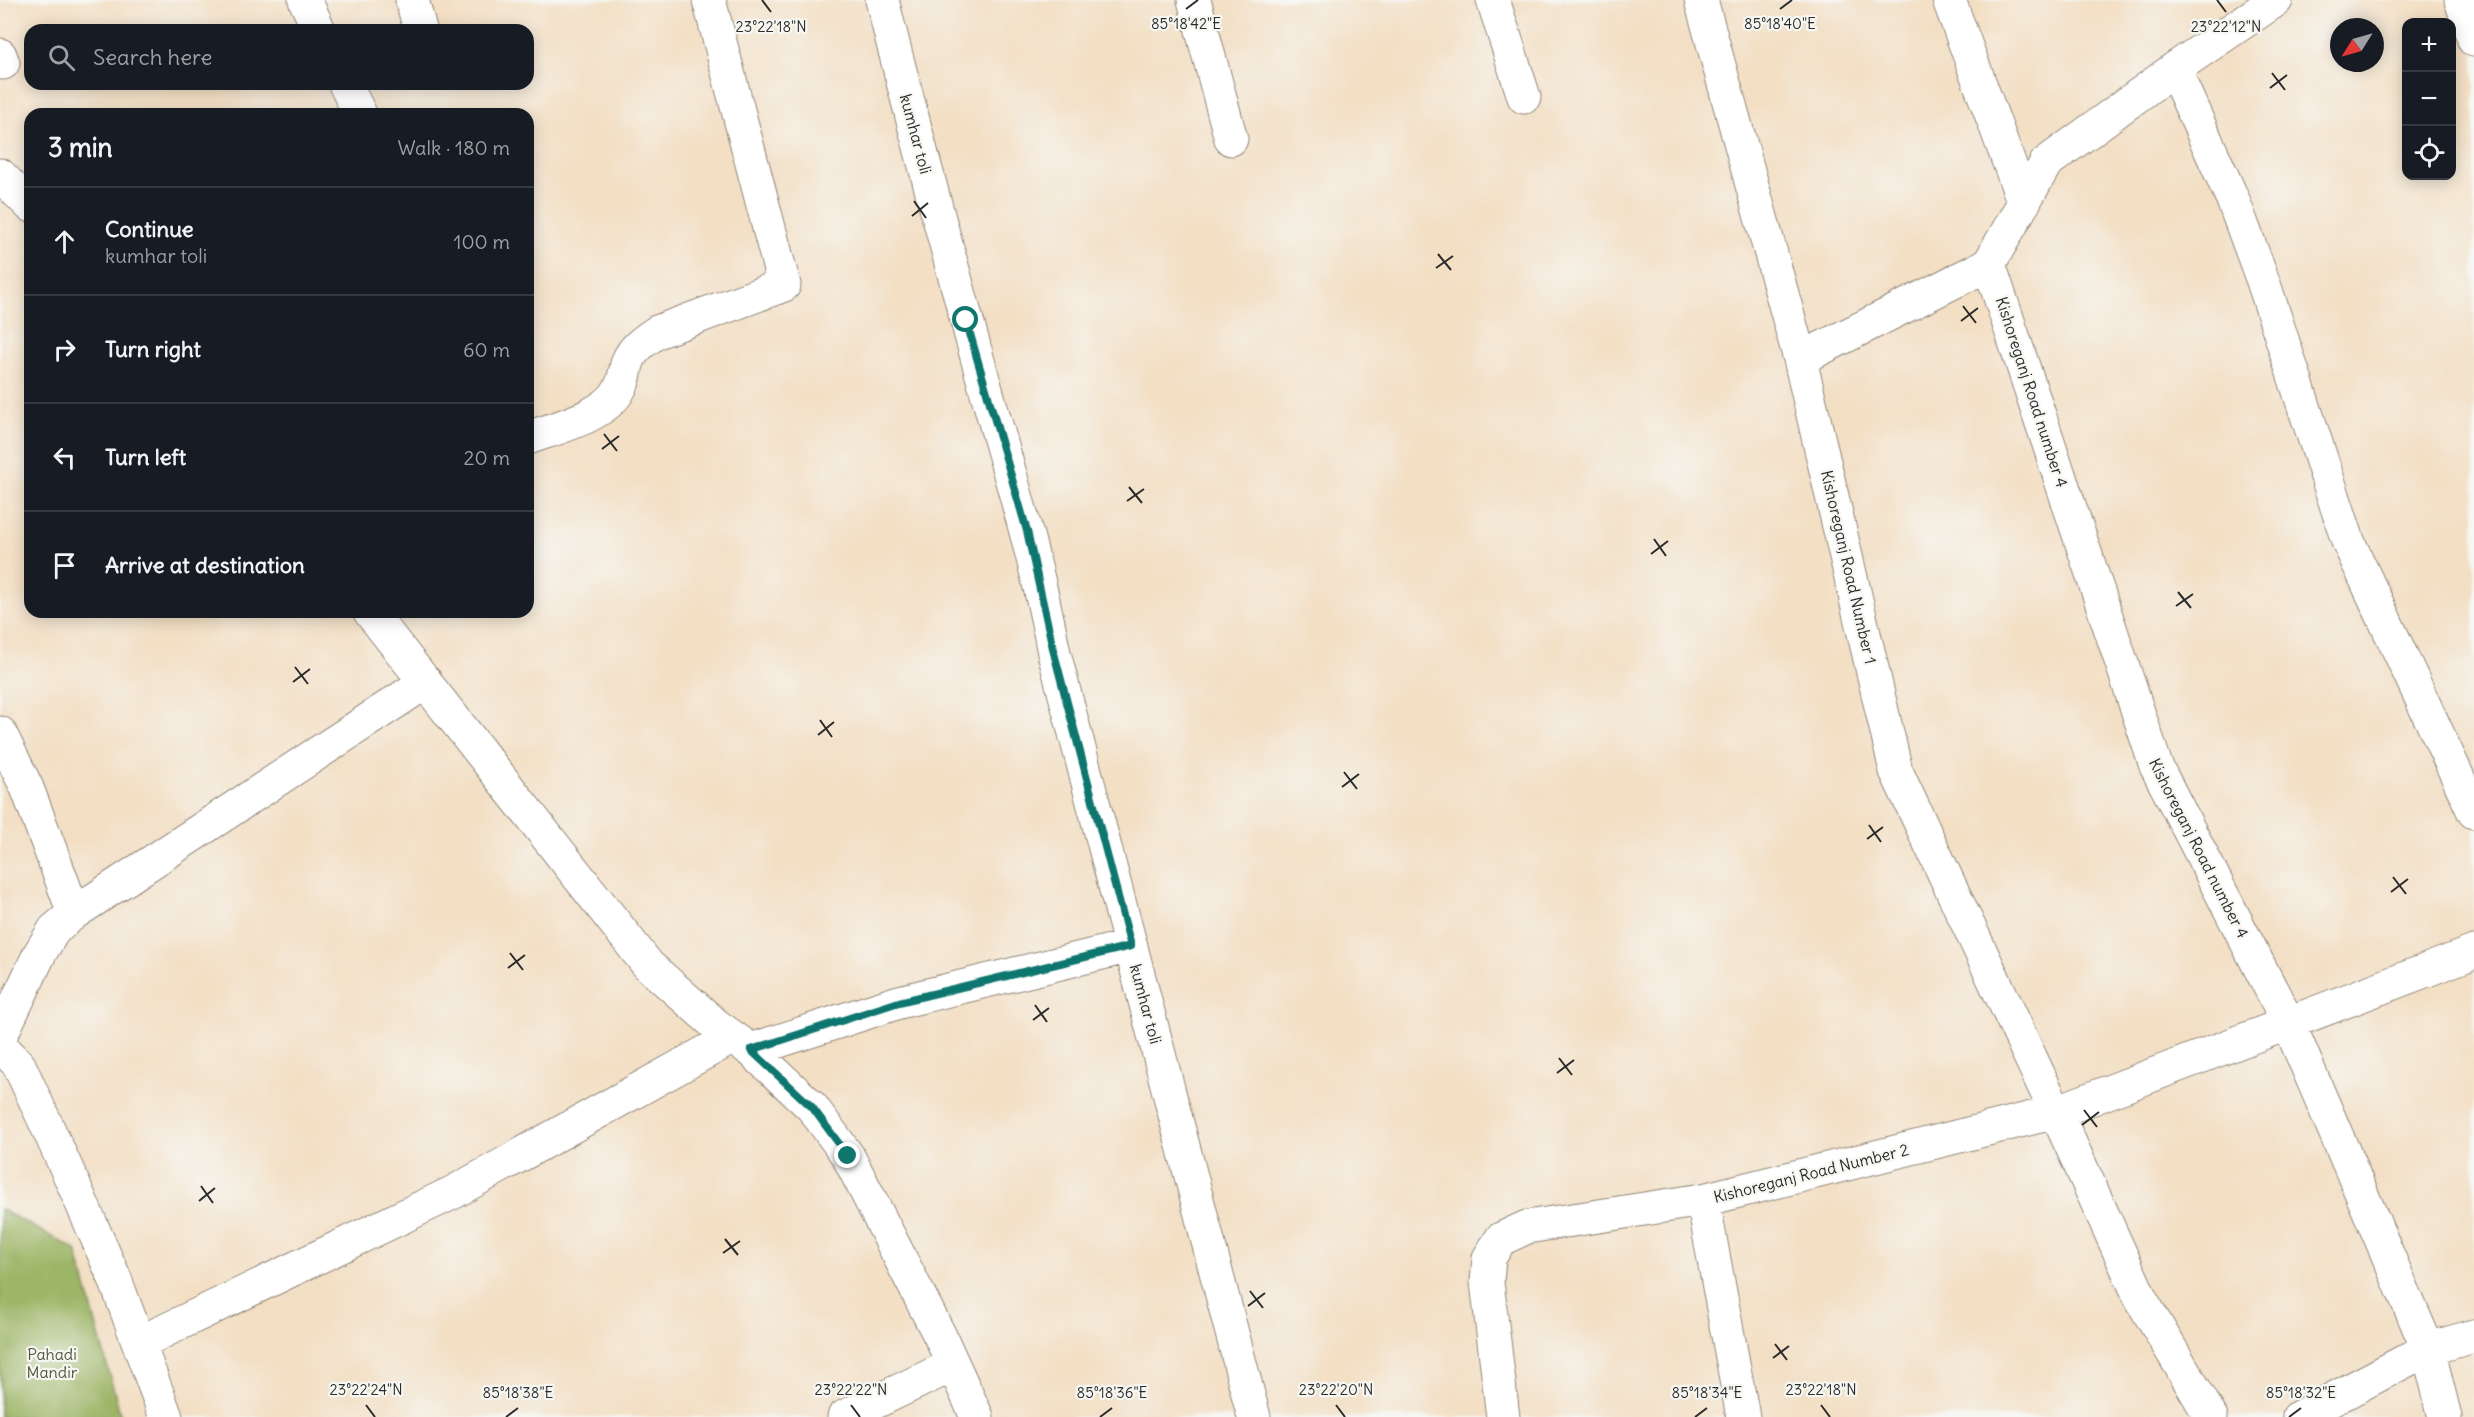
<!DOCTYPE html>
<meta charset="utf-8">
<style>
:root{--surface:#171b24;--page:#242831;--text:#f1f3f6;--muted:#9ea1a6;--line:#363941}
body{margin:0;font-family:Delius,sans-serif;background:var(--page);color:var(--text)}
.controls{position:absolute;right:18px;top:18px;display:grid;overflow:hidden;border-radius:12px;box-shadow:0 3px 15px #0003}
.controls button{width:54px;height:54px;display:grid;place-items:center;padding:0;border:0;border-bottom:2px solid var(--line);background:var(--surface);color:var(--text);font:30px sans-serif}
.compass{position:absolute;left:2330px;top:18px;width:54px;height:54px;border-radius:50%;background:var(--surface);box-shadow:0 3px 15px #0003;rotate:233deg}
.stop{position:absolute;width:18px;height:18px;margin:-14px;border:4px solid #0f766e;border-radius:50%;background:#fff}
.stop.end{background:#0f766e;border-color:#fff;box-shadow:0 2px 6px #0008}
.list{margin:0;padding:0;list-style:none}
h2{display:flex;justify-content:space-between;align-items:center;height:78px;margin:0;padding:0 24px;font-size:26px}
h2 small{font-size:20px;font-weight:400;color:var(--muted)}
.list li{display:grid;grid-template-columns:39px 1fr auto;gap:18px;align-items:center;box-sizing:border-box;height:108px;padding:0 24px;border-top:2px solid var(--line)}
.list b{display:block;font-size:22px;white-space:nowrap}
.list p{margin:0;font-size:20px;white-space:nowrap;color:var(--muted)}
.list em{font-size:20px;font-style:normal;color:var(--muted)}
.icon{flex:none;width:33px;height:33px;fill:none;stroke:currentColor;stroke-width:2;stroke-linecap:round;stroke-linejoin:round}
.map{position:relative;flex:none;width:2474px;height:1417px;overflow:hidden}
.search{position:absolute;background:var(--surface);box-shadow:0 3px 15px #0003;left:24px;top:24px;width:510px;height:66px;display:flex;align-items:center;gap:15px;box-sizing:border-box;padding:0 21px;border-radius:18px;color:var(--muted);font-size:22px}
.panel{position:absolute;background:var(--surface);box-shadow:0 3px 15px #0003;left:24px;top:108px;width:510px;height:510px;border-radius:18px}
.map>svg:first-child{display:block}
.forest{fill:#9cb566;stroke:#647048;stroke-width:1.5}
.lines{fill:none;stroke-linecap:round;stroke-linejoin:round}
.street-casing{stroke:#8f8578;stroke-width:35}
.street{stroke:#fff;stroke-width:33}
.route{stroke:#0f766e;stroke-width:8}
.ticks{fill:none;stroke:#2b2b2b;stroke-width:2}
.labels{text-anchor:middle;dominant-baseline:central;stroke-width:4.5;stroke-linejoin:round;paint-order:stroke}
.street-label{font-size:16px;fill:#2b2b2b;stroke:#f6f6f2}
.park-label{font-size:16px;fill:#52553e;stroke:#f6f6f2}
.ticks-label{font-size:15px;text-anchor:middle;fill:#2b2b2b;stroke:#f6f6f2;stroke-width:4.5;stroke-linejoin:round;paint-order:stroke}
</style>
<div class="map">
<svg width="2474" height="1417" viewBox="0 0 2474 1417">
<rect width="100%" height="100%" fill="#f6f6f2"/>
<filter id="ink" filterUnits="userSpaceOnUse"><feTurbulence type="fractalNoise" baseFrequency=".0167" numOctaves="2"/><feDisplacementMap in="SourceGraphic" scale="12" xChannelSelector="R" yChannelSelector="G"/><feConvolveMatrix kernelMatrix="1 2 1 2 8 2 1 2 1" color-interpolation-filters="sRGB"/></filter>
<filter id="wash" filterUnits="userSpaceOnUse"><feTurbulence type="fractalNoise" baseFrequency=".008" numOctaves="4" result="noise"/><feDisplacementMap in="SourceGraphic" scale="24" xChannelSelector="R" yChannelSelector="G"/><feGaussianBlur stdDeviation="1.35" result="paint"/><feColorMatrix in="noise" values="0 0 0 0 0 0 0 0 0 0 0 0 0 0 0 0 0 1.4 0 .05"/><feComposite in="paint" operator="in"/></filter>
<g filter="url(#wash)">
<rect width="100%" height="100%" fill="#f3dfc4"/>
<path class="forest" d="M0,1209l76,41 45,167h-121z"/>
</g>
<g filter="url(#ink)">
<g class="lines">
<defs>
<path id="street" d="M305,0l14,30
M412,0l8,29
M882,0c31,123 64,246 98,368 26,95 56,188 74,285l200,764
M1194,0l37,139
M1493,0l31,97
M1701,0l99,359 96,412 160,341 85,187 70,118
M1949,0l75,203
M2461,0l13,40
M0,55l3,8
M2174,69l59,131 31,84 84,257 126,271
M345,84l15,30
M0,175l30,30
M1989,264l167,502 133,258 139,325 17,68
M1800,359l189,-95 57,-101 128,-94 102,-69
M528,438c27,-10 79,-22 92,-50 5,-8 5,-18 8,-27 5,-13 17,-21 29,-29l127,-47 -75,-285
M370,612l278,353 69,61 34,24 61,57 36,49 92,180 37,81
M0,733l27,55 47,125
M0,1037l40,-84 14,-23 20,-17 352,-231
M0,1045l19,20 50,109 46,105 51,138
M751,1050l148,-48 232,-56
M1703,1200l40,217
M139,1343l315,-151 279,-155
M844,1417l109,-52
M1503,1417l-16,-135 2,-24 12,-19 26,-12 176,-27 353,-88 418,-160
M2299,1417l129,-68 46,-13"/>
</defs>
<use href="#street" class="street-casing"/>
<use href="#street" class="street"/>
</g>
</g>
<g class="lines" filter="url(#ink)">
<path class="route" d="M848,1156l-36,-49 -61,-57 148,-48 232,-56 -77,-293 -27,-122 -61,-211"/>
</g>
<path class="ticks" d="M762,0l9,12M2217,0l9,12M1186,9l12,-9M1780,9l12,-9M2272,73l13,17M2270,88l17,-13M914,201l12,17M912,216l16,-13M1438,254l13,16M1436,268l17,-12M1963,306l13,17M1961,321l17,-13M604,434l13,17M602,449l17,-13M1129,487l13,16M1127,501l17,-12M1654,539l12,17M1651,554l17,-13M2178,592l13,16M2176,606l17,-12M295,667l13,17M293,682l17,-13M820,720l12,17M818,735l16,-13M1344,772l13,17M1342,787l17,-13M1869,825l12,17M1867,839l16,-12M2393,877l13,17M2391,892l17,-13M510,953l13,17M508,968l17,-13M1035,1005l12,17M1033,1020l16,-12M1559,1058l13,17M1557,1073l17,-13M2084,1110l13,17M2082,1125l17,-13M201,1186l12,17M199,1201l16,-13M725,1239l13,16M723,1253l17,-12M1250,1291l13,17M1248,1306l17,-13M1775,1344l12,16M1773,1358l16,-12M366,1405l9,12M851,1405l9,12M1336,1405l9,12M1821,1405l9,12M506,1417l12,-9M1100,1417l12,-9M1695,1417l12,-9M2289,1417l12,-9"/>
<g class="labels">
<g class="street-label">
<text transform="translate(916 134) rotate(75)">kumhar toli</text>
<text transform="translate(2032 392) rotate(72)">Kishoreganj Road number 4</text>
<text transform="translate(1849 567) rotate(77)">Kishoreganj Road Number 1</text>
<text transform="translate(2199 848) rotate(63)">Kishoreganj Road number 4</text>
<text transform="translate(1146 1004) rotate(75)">kumhar toli</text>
<text transform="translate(1811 1173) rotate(-14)">Kishoreganj Road Number 2</text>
</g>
<g class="park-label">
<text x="52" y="1354">Pahadi<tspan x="52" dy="18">Mandir</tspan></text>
</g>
</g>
<g class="ticks-label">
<text x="1186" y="29">85°18'42"E</text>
<text x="1780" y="29">85°18'40"E</text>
<text x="771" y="32">23°22'18"N</text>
<text x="2226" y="32">23°22'12"N</text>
<text x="366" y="1395">23°22'24"N</text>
<text x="851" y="1395">23°22'22"N</text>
<text x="1336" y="1395">23°22'20"N</text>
<text x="1821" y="1395">23°22'18"N</text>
<text x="518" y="1398">85°18'38"E</text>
<text x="1112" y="1398">85°18'36"E</text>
<text x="1707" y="1398">85°18'34"E</text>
<text x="2301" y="1398">85°18'32"E</text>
</g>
</svg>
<div class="controls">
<button>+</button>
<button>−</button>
<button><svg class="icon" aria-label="locate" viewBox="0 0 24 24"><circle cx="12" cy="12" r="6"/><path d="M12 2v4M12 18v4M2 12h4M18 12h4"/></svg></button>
</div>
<svg class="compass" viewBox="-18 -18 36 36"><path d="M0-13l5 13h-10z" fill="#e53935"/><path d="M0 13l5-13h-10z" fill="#9ea1a6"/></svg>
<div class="stop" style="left:966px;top:320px"></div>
<div class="stop end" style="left:848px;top:1156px"></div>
<div class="search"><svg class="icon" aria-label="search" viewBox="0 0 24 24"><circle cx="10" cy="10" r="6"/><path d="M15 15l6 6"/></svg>Search here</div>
<section class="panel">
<h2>3 min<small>Walk · 180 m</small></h2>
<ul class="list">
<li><svg class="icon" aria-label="ahead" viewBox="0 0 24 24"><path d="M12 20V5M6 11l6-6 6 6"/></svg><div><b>Continue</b><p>kumhar toli</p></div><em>100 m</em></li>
<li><svg class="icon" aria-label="right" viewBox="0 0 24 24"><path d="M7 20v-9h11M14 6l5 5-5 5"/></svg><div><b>Turn right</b></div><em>60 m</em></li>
<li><svg class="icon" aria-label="left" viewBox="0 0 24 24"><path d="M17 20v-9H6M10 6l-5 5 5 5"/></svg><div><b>Turn left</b></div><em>20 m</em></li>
<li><svg class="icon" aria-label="arrive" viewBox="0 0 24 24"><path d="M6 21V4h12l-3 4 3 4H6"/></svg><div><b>Arrive at destination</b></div></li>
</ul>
</section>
</div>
